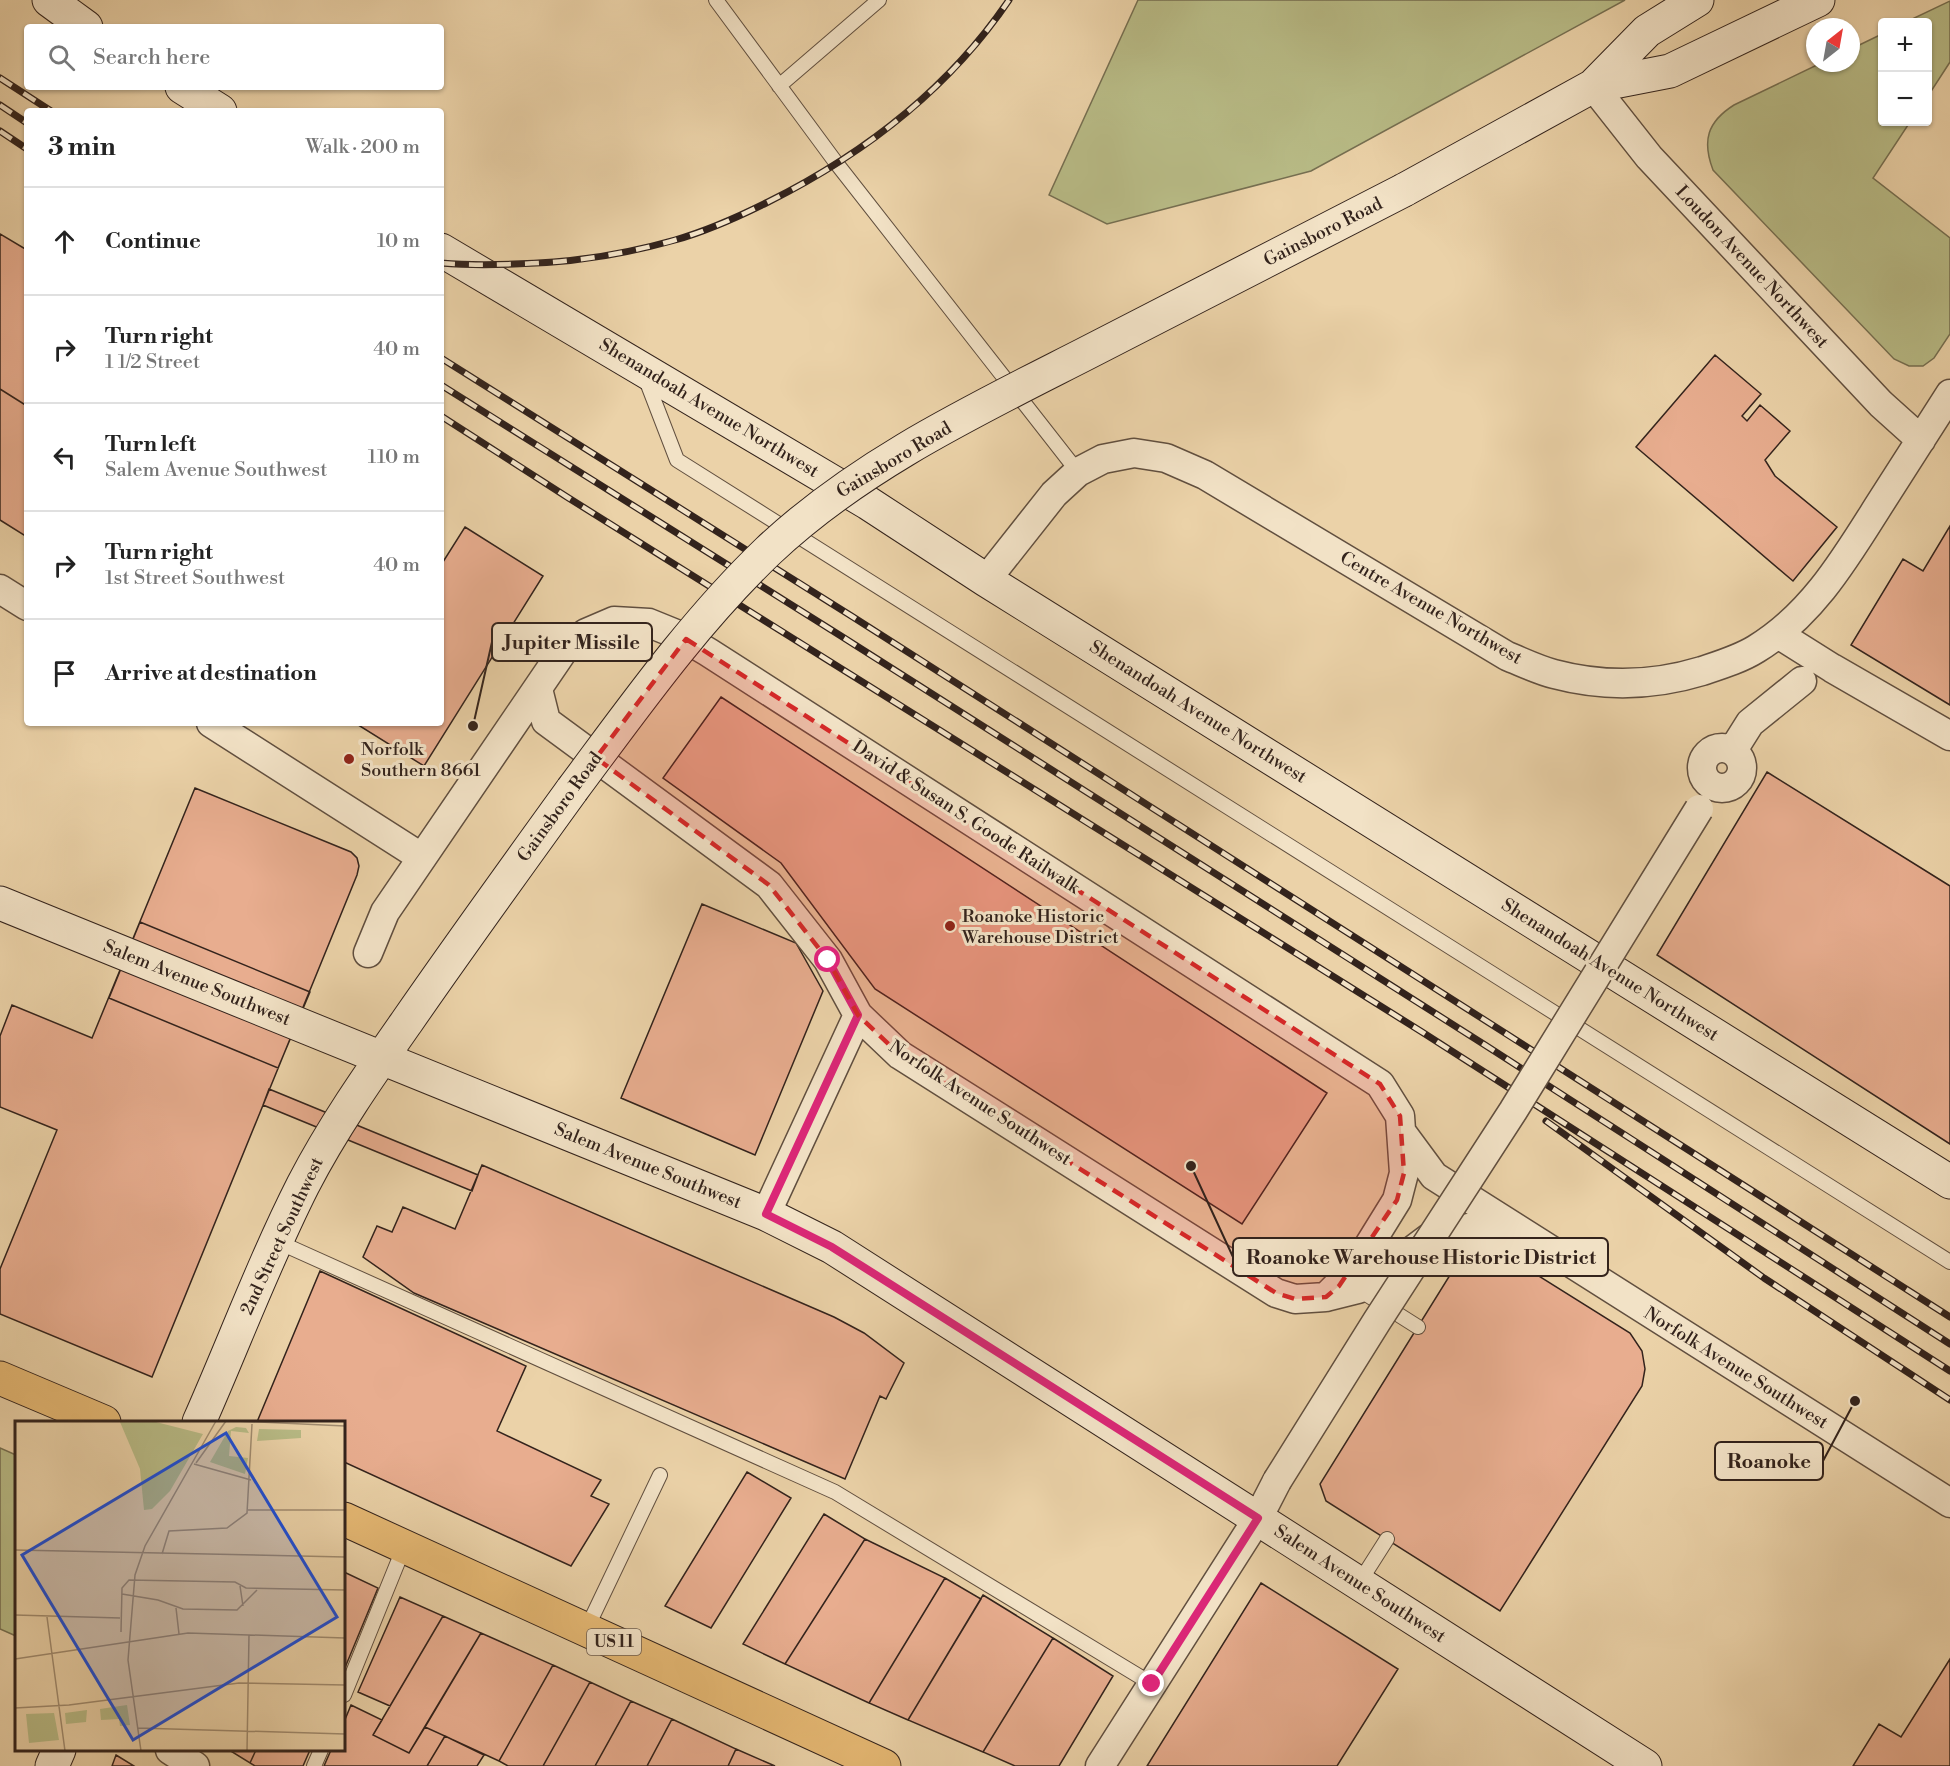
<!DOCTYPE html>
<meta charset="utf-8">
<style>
:root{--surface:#fff;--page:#f6f6f6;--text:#222;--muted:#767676;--line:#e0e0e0}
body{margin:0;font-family:"Libre Bodoni",serif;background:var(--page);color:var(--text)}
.controls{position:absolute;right:18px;top:18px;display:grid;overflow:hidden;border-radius:6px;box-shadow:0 2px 4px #0004}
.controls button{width:54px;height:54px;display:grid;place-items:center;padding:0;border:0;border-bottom:2px solid var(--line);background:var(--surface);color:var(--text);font:30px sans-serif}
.compass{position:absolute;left:1806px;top:18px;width:54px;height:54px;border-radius:50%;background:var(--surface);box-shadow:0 2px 4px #0004;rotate:31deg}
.stop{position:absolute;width:18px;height:18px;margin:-14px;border:4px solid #db2777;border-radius:50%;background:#fff}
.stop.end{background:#db2777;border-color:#fff;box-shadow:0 2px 6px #0008}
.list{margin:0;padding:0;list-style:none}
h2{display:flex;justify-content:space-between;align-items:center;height:78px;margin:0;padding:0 24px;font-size:26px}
h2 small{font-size:20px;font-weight:400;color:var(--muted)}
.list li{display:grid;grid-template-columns:39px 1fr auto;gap:18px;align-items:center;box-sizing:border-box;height:108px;padding:0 24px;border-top:2px solid var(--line)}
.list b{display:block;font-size:22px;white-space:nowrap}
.list p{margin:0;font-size:20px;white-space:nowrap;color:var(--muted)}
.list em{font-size:20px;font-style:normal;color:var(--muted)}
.icon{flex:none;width:33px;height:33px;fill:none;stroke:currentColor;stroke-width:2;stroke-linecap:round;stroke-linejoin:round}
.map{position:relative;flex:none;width:1950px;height:1766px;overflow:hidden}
.search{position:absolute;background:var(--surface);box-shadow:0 2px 4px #0004;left:24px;top:24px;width:420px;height:66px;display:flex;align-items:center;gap:15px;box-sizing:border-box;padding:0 21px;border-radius:6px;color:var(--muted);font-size:22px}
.panel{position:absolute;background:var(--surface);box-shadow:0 2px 4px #0004;left:24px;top:108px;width:420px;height:618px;border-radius:6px}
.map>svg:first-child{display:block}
.green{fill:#b8bb86;stroke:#766f51;stroke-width:1.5}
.building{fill:#e8ad8f;stroke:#33231c;stroke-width:1.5}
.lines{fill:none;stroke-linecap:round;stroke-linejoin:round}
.lane-casing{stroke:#614f3f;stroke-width:16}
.street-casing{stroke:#614f3f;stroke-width:31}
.secondary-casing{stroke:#33231c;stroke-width:35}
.primary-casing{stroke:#33231c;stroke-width:35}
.lane{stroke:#f2e2c6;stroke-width:14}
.street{stroke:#f2e2c6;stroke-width:28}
.secondary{stroke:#f2e2c6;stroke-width:33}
.primary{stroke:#e6b974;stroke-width:33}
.rail-casing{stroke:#33231c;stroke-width:7}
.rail{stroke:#f2e2c6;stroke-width:4.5;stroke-dasharray:14;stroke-linecap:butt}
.street-bridge-casing{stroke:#614f3f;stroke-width:31;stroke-linecap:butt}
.secondary-bridge-casing{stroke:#33231c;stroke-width:35;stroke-linecap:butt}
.street-bridge{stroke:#f2e2c6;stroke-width:28}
.secondary-bridge{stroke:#f2e2c6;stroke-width:33}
.route{stroke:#db2777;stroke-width:8}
.marked{fill:#d62828;fill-opacity:0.2;stroke:#d62828;stroke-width:4.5;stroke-dasharray:12 8;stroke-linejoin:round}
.poi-dot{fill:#8f2418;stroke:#f2e2c6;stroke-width:2}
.labels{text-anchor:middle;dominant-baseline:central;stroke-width:6;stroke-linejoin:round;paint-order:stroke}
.shield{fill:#f2e2c6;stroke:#6c5c4f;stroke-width:1.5}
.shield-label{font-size:16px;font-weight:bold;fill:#33231c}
.street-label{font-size:18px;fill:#33231c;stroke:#f2e2c6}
.poi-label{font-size:18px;fill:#33231c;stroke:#f2e2c6;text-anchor:start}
.inset-road{fill:none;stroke:#a18c70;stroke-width:1.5}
.view{fill:#1d4ed8;fill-opacity:0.15;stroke:#1d4ed8;stroke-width:3}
.inset-edge{fill:none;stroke:#33231c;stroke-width:3}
.leader{fill:none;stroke:#33231c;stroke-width:2}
.callout-dot{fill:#33231c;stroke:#f2e2c6;stroke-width:2}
.callout{fill:#f2e2c6;stroke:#33231c;stroke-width:2}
.callout-label{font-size:20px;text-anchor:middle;font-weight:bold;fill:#33231c}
</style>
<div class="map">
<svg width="1950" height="1766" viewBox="0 0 1950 1766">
<rect width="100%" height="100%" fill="#ebd2a8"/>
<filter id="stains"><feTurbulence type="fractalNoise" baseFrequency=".00333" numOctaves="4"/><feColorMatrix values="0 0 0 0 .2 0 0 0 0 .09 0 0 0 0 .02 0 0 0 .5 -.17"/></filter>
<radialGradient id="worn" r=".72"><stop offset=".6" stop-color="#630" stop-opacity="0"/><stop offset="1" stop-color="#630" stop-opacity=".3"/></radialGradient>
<path class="green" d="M1138,0h487l-314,171 -204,53 -58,-29z
M1950,1v61l-22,34v-74h-22z
M1882,34v88h28l-37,56 77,60v96l-16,24 -11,8h-14l-15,-7 -181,-189c-11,-29 -6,-48 21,-65l87,-42h30v-14z
M0,1448l16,7v181l-16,-7z"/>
<path class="building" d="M0,234l27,16v156l-27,-17z
M1715,355l46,39 -19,22 5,5 13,-16 30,26 -25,29 10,16 62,51 -44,54 -157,-134z
M0,389l27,17v131l-27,-17z
M1950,526v179l-99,-60 52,-86 20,12z
M465,527l78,49 -119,190 -69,-43h86v-158z
M721,697l606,396 -85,131 -367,-235 -94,-126 -118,-85z
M1767,772l183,114v258l-293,-189z
M195,788l156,64 6,6 2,8 -2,9 -205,502 -152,-63v-45l57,-139 -57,-23v-71l12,-31 80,33z
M702,904l94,39 27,48 -68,164 -134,-57z
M140,922l170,70 -32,76 -169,-70z
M269,1089l209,86 -6,16 -209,-86z
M482,1165l352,152 30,16 40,30 -18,36 -6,-3 -35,83 -431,-186 -51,-36 14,-31 15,6 11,-25 52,22z
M1488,1253l22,5 120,75 12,18 3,18 -3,17 -142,225 -174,-110 -6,-17 130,-209 18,-16z
M320,1271l206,95 -29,65 104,49 -10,16 18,8 -38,62 -227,-104v-40h-87z
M747,1472l44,26 -80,130 -46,-22z
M824,1514l41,25 -80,125 -42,-20z
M865,1539l80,39 -76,125 -84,-39z
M344,1572l34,16 -34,82z
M945,1578l36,21 -73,121 -39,-17z
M1261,1583l137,86 -61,97h-190z
M983,1595l70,43 -70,114 -75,-32z
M400,1597l43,19 -53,90 -32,-14z
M443,1616l38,17 -72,120 -36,-18z
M481,1633l72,32 -54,96 -74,-34z
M1053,1638l60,38 -54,90h-44l-32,-14z
M1950,1659v107h-97l26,-42 22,13z
M553,1665l37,17 -47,84h-35l-9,-5z
M590,1682l41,19 -36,65h-52z
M631,1701l41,18 -25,47h-52z
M351,1705l31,15 -9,15 36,18 16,-26 20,9 -18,30h-103l7,-16h13v-28z
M672,1719l64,30 -8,17h-81z
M445,1736l39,19 -7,11h-50z
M736,1749l39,17h-47z
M229,1750h27l-6,13z
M256,1750h54l-7,16h-48l-5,-3z
M116,1755l18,11h-22z"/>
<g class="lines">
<defs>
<path id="lane" d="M716,0l121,164 241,308
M779,86l100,-86
M645,377l32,83 1273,802
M276,1241l559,251 317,192
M1358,1289l60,38
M1359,1583l28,-44
M586,1630l74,-155
M344,1695l60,-148
M314,1766l7,-16"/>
<path id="street" d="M1593,86l56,71 232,247 40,36
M986,580l68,-86 24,-22 25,-13 31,-6 32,5 39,17 302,181c15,6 31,14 47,18 49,13 99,12 148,-3 18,-6 38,-12 54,-22 56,-34 89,-90 123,-144 24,-37 47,-74 71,-111
M0,589l27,17
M1778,634l54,34 118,68
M538,689l8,32 223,164 59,75 30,55 42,40 376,238 19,6 31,-2 32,-8 23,-15 48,-36 47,-12 46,6
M211,723l210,134
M1702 768a20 20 0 1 1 40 0a20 20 0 1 1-40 0Z
M1733,750l17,-27 52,-42
M368,953l17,-41 178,-261 23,-18 28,-12 35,2 32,13 27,16 672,432 20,32 4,57 -7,27 -26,42 -17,27 -28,28
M1403,1134l31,42 516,327
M766,1214l92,-199
M170,1750l25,16
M1100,1766l158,-248 19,-37"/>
<path id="secondary" d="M49,0l37,27
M1593,86l77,-15 148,-71
M182,87l38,24
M1404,190l189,-104 54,-55 50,-31
M441,250l427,253 118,77 964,602
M0,903l766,311 66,33 813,519
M199,1422c35,-79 65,-160 104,-237 30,-58 68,-112 105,-165 54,-78 109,-154 164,-230
M52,1766l7,-16"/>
<path id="primary" d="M0,1378l104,44
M344,1519l540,247"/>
</defs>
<use href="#lane" class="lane-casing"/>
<use href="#street" class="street-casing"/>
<use href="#secondary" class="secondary-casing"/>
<use href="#primary" class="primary-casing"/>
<use href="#lane" class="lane"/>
<use href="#street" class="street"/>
<use href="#secondary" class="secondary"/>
<use href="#primary" class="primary"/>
<defs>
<path id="rail" d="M0,78l51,33
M0,105l27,18
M0,131l27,18
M441,263c24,2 48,2 73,1 54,-1 108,-9 161,-24 32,-9 63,-23 93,-38 96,-48 180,-112 241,-202
M441,358l412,259 1097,700
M441,385l400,251 644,409 465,299
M441,416l126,81 855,535 528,339
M1546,1121l218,157 186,122"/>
</defs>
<use href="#rail" class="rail-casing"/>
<use href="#rail" class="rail"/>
<defs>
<path id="street-bridge" d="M1277,1481l100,-160 136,-210 186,-302"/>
<path id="secondary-bridge" d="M572,790c62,-83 121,-167 196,-239 90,-85 205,-140 315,-196 107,-55 214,-110 321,-165"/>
</defs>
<use href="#street-bridge" class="street-bridge-casing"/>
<use href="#secondary-bridge" class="secondary-bridge-casing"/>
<use href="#street-bridge" class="street-bridge"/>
<use href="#secondary-bridge" class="secondary-bridge"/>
</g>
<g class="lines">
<path class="route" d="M828,960l30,55 -92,199 66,33 426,271 -106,166"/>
</g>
<path class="marked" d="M686,639l694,445 20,32 4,57 -7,27 -58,86 -13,11 -31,2 -19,-6 -376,-238 -42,-40 -30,-55 -59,-75 -173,-127z"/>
<g class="poi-dot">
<circle cx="349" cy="759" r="6"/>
<circle cx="950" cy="926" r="6"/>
</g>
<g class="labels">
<rect class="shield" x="587" y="1629" width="54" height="26" rx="4.5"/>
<g class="shield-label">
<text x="614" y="1642">US 11</text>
</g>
<g class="street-label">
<text transform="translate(1323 232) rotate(-27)">Gainsboro Road</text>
<text transform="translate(1752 267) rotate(47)">Loudon Avenue Northwest</text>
<text transform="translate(709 408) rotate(31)">Shenandoah Avenue Northwest</text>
<text transform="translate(894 460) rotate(-31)">Gainsboro Road</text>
<text transform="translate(1431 608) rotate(30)">Centre Avenue Northwest</text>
<text transform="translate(1198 712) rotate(32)">Shenandoah Avenue Northwest</text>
<text transform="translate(560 807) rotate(-54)">Gainsboro Road</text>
<text transform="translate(966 817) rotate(33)">David &amp; Susan S. Goode Railwalk</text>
<text transform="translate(1610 970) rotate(32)">Shenandoah Avenue Northwest</text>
<text transform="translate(197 983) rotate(22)">Salem Avenue Southwest</text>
<text transform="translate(980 1103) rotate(33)">Norfolk Avenue Southwest</text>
<text transform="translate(648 1166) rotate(22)">Salem Avenue Southwest</text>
<text transform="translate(282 1236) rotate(-65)">2nd Street Southwest</text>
<text transform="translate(1736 1368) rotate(32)">Norfolk Avenue Southwest</text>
<text transform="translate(1360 1584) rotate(33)">Salem Avenue Southwest</text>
</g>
<g class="poi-label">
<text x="361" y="749">Norfolk<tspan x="361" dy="21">Southern 8661</tspan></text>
<text x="962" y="916">Roanoke Historic<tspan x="962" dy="21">Warehouse District</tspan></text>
</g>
</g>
<g transform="translate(15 1421)">
<rect width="330" height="330" fill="#ebd2a8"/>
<path d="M105,1h36l47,12 -33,57 -18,18 -8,1 -4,-41zM221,6l10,1 3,5 -18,-2 -2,25 19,2 -3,16 -35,-12 18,-31zM244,8l42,1v8l-44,3zM112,284l3,20 -10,1 -1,-7 -18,1 -1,-11zM72,289l-1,12 -20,2 -1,-11zM39,292l5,27 -30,3 -3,-29z" fill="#b8bb86"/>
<path class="inset-road" d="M220,0l110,5M181,42l30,-42M179,43l57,16M233,89h97M0,129l330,7M147,133l7,-23 58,-3 20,-15 5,-89M225,165l3,20M107,173l36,6 25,9 54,1 20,-20M161,187l3,26M0,194l105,3M32,196l18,134M106,211l1,-44 7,-8 106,2 11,6 99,2M0,238l173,-26 157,5M0,287l54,-3 170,-22 106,2M123,307l207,6M126,330l-13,-91 7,-85 10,-29 71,-125M232,330l2,-116"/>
<path class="view" d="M211,12l111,184 -204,123 -111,-185z"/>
<rect width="330" height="330" class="inset-edge"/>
</g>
<path class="leader" d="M473 726L492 642M1191 1166L1233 1257M1855 1401L1823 1461"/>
<g class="callout-dot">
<circle cx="473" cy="726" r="6"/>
<circle cx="1191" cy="1166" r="6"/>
<circle cx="1855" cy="1401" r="6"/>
</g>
<g class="callout">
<rect x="492" y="623" width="160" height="38" rx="6"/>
<rect x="1233" y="1238" width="375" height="38" rx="6"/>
<rect x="1715" y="1442" width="108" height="38" rx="6"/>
</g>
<g class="callout-label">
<text x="572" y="649">Jupiter Missile</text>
<text x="1421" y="1264">Roanoke Warehouse Historic District</text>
<text x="1769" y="1468">Roanoke</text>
</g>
<rect width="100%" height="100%" filter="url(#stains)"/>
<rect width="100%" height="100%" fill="url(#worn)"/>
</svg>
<div class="controls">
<button>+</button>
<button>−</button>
</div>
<svg class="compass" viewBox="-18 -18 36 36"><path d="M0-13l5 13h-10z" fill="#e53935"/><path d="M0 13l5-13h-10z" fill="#767676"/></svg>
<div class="stop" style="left:828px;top:960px"></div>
<div class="stop end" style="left:1152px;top:1684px"></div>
<div class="search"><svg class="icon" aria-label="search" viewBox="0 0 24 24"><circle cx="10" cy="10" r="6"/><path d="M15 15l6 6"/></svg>Search here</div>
<section class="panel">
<h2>3 min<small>Walk · 200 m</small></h2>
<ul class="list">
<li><svg class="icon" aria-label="ahead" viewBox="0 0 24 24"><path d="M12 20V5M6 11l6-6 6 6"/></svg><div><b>Continue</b></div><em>10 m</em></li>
<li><svg class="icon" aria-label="right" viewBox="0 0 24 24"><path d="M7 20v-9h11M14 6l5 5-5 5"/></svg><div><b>Turn right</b><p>1 1/2 Street</p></div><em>40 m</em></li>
<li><svg class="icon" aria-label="left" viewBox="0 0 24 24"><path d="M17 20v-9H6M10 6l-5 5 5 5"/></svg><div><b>Turn left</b><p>Salem Avenue Southwest</p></div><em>110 m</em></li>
<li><svg class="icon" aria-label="right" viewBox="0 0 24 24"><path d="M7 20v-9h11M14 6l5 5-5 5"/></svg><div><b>Turn right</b><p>1st Street Southwest</p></div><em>40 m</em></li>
<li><svg class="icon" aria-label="arrive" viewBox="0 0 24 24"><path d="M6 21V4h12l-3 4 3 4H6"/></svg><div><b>Arrive at destination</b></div></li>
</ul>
</section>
</div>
